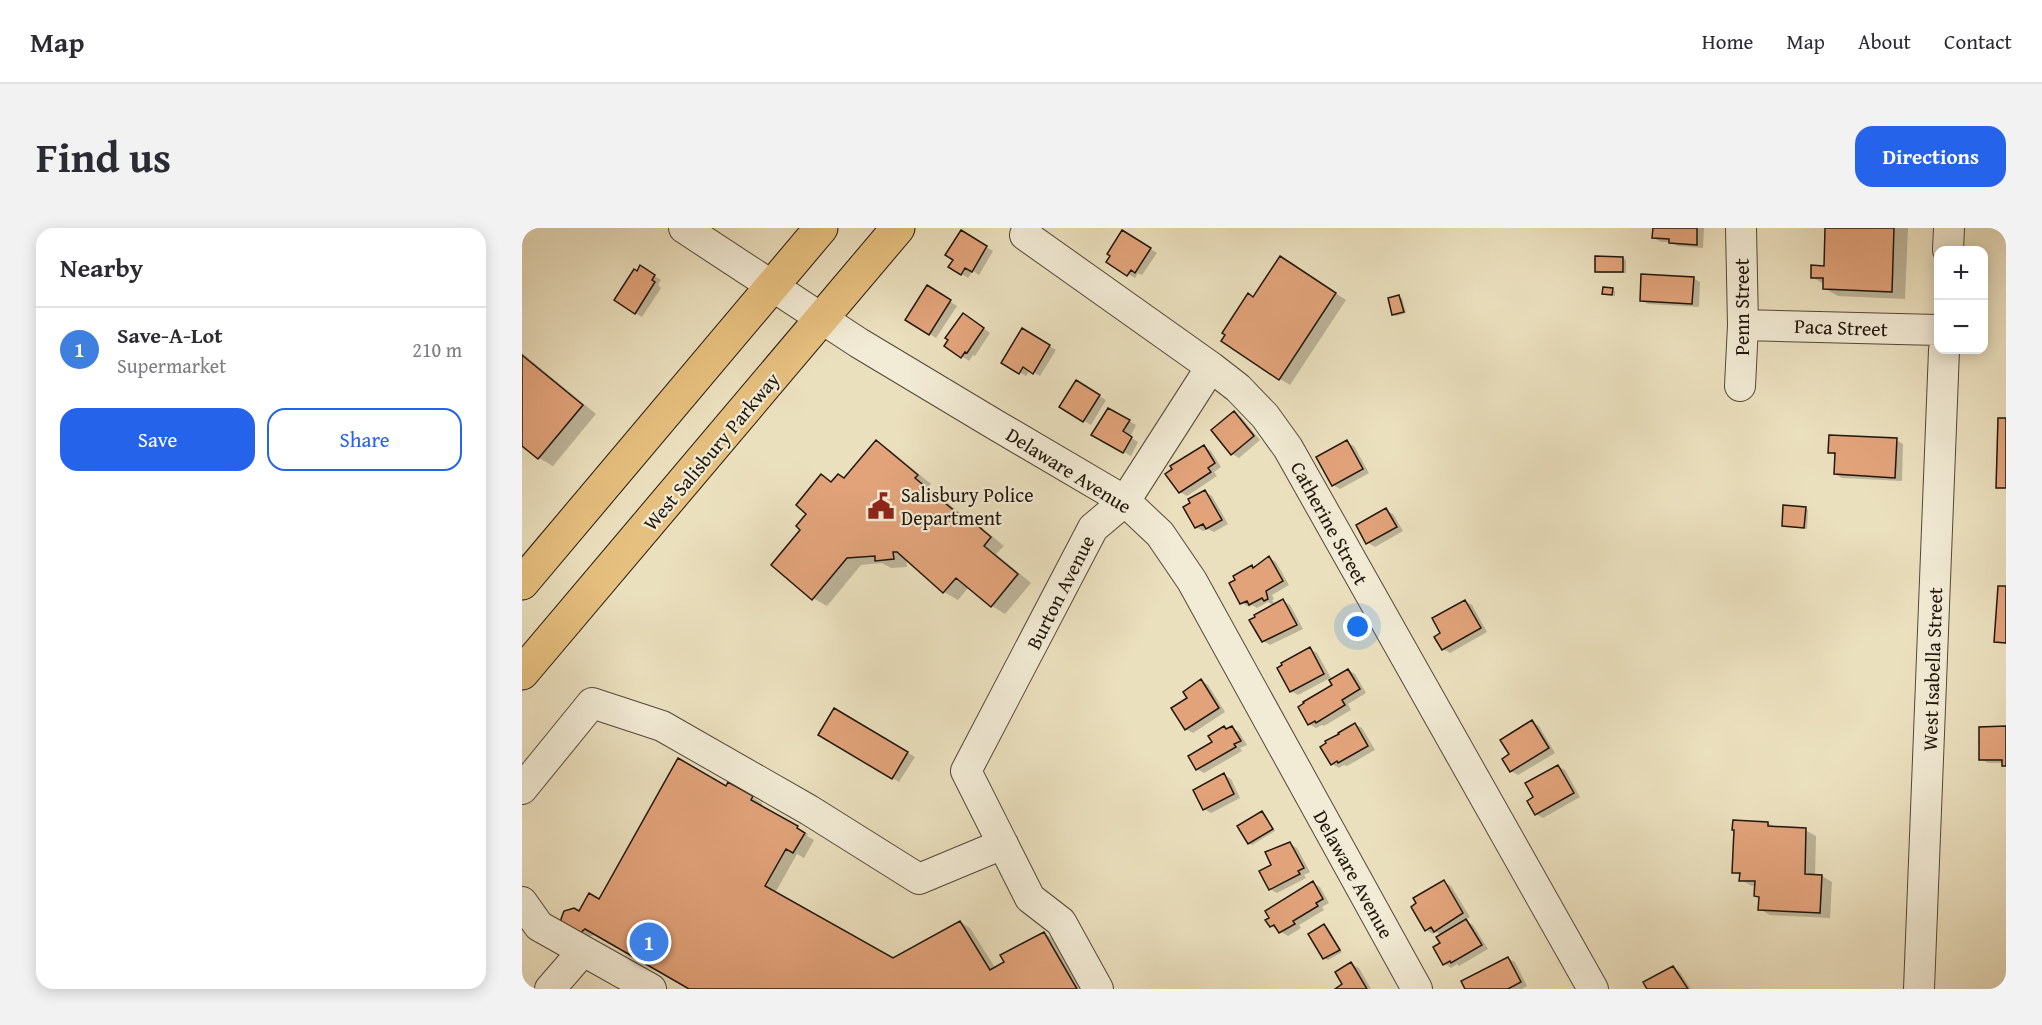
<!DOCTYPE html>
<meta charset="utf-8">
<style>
:root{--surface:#fff;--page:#f2f2f3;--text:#2b2b33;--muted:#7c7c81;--line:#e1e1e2;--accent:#2563eb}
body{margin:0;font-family:"Gentium Book Plus",serif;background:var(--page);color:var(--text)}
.controls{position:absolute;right:18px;top:18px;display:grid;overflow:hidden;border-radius:12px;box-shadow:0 3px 15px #0003}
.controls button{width:54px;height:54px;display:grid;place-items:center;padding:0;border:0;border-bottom:2px solid var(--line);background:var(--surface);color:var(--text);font:30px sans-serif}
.you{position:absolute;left:836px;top:399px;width:21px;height:21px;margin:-15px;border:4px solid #fff;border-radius:50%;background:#1a73e8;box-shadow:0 0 0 9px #1a73e833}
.badge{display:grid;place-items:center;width:39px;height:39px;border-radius:50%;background:var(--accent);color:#fff;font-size:20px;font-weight:700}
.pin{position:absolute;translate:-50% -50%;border:3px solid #fff;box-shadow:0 2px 6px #0006}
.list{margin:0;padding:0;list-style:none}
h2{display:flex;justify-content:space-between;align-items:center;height:78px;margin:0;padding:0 24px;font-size:26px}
h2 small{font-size:20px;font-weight:400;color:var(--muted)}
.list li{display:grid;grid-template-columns:39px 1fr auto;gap:18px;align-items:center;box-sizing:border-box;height:84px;padding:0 24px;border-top:2px solid var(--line)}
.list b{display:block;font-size:22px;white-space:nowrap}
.list p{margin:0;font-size:20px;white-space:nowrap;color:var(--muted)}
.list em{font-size:20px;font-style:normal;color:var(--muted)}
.actions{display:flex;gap:12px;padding:18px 24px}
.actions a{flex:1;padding:14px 0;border:2px solid var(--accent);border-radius:18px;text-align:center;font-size:21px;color:var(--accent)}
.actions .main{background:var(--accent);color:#fff}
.map{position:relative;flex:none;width:1484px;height:761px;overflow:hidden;border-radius:18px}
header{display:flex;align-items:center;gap:36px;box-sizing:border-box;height:84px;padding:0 30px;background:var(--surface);border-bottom:2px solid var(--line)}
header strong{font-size:28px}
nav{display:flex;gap:33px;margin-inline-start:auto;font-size:21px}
.intro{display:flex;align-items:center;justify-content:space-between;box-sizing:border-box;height:144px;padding:0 36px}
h1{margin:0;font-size:42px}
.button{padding:15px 27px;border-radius:18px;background:var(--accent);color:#fff;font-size:21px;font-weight:700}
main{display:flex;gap:36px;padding:0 36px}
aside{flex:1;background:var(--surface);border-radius:18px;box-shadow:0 3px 15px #0003}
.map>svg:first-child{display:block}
.shadow{fill:#0003}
.building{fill:#e2a37a;stroke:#20160c;stroke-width:1.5}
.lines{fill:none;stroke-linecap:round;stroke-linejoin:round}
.minor-casing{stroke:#534838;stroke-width:32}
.major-casing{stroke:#20160c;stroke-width:35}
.minor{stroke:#f2ebd5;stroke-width:30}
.major{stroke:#e6c07f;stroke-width:33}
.labels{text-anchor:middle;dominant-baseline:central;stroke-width:4.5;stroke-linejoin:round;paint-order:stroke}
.street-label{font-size:20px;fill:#20160c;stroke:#f2ebd5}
.poi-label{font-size:20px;fill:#20160c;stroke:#f2ebd5;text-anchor:start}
</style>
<header>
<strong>Map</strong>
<nav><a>Home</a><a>Map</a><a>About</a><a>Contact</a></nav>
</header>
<div class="intro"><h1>Find us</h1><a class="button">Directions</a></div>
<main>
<aside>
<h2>Nearby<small></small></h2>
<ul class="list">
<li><span class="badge" style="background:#3f7fe0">1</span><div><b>Save-A-Lot</b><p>Supermarket</p></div><em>210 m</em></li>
</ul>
<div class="actions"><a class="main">Save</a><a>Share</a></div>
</aside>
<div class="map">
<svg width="1484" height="761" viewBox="0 0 1484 761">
<rect width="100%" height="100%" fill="#ebe0be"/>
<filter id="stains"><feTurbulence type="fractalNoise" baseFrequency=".00333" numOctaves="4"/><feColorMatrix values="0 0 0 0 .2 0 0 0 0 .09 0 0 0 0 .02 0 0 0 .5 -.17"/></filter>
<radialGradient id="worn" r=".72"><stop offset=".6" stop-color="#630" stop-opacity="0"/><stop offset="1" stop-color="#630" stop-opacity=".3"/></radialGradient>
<path class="shadow" d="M1132,0h50l-1,20 -25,-2 -8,-4h-9l-7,-4z
M1305,0h81l-3,71 -67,-3 -14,-8v-4l-12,-7 13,-9z
M440,4l31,19 -14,24 -6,-4 -5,7 -18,-11 5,-8z
M607,8l28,17 -15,22 -4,-2 -3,5 -27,-16z
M1101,30l3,2v13h-27l-3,-2z
M769,36l55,36 -56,85 -10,-6 -27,-81z
M119,39l20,13 -3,5 3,3 -19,29 -7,-4 2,-40z
M1171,50l7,4 -1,25 -51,-3 -7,-4z
M405,59l30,19 -21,32 -29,-19z
M1090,61l3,2v5l-11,-2z
M877,69l3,1 4,15 -10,3 -3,-2z
M448,91l20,14 -15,23 -2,-1 -4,6 -23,-15z
M501,102l33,20 -16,26 -10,-6 -4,6 -23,-14z
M0,125l74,61 -43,52 -14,-8 -17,-14z
M554,154l30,18 -15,25 -30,-18z
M587,182l27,15 -6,12 8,5 -7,14 -38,-22z
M712,185l7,4 19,23 -21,18 -7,-4z
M1374,212l7,4 -1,37 -60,-3 -7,-4 1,-18 -6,-4z
M354,214l14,8 41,34 -3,3 38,31 14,8 24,20 -8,8 35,29 -26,31 -13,-8 -23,-19 -11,13 -14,-8 -38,-34 1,9 -16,1 -9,-5 -21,2 -34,41 -14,-8 -10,-68 19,-54 11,7 12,-4z
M824,214l8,4 15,27 -29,16 -7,-4z
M682,219l7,4 10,16 -7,5 3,4 -30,20 -7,-4z
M683,264l7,4 16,28 -14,8 -6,-3 -5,2 -7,-4z
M1283,280l3,2 -1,19 -24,-4z
M864,282l7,4 10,17 -28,16 -7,-4z
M747,330l7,4 13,23 -17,10 2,4 -2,1 3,5 8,-4 7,4 13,24 -33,16 -7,-4 11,-35 -6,-4 -11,6 -5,-3 -3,2 -7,-4 -11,-19 21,-17 2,1z
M943,373l7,4 15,27 -37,21 -7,-4 -1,-15z
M788,421l7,4 15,27 16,-10 7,4 11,19 -18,11 3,6 -27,16 -2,-1 -6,3 -7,-4 25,-39 -4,-7 -32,17 -7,-4z
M679,453l7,4 17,27 -32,21 -7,-4 3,-31z
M313,482l80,47 -16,25 -79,-48z
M1010,494l7,4 16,27 -37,22 -7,-4v-16z
M833,496l7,4 13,22 -28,16 -3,-1 -5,3 -7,-4z
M710,500l7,4 8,13 -7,3 2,3 -38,22 -7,-4 17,-26z
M1484,500v39l-3,-4h-15l-7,-4z
M1036,538l7,4 15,27 -37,21 -7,-4 -1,-16z
M702,547l7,4 9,19 -29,15 -7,-4z
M207,556l33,19 -1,4 47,27 -1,2 7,4 -10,18 -7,-4 -22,39 118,67 67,-38 10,6 26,41 48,-36 11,7 28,49h-391l-96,-55 -11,5 -5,-2 -1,-24 21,-13z
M740,584l3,2 10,17 -23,14 -3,-2z
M1246,595l8,5 29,2 11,6 -1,40h7l10,6 -2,36 -60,-3 -10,-6v-11l-5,-2 1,-10h-4l-11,-6v-4l-7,-4z
M768,616l7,4 13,24 -6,3 2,3 -29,15 -7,-4 3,-23z
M922,654l7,4 19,31 -5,3 8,5 15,24 -29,17 -2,-2 -6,4 -7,-5 -3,-28 -5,-3 -3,2 -7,-4z
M791,655l7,4 9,16 -7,4 2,3 -25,15 2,3 -13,8 -17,-10 1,-8z
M802,698l4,2 14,24 -14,8 -3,-2 -15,-24z
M986,730l7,4 12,24 -5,3h-55l-4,-8z
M829,736l8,4 12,21h-34l7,-5z
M1151,739l7,5 11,17h-42l-4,-6z"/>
<path class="building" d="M1131,0h44v17l-28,-2v-4l-17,-1z
M1303,0h69l-2,64 -69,-3v-11h-12v-13l13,1z
M439,2l26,16 -15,26 -7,-4 -4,7 -13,-8 5,-7 -8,-5z
M600,2l29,18 -16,25 -4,-3 -4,6 -21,-14 4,-6 -3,-2z
M758,28l56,37 -57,87 -58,-39 4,-6 -3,-2 26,-40 5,4z
M1073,28l28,1v15h-28z
M118,37l15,10 -3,5 3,2 -20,32 -21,-14 20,-31 3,2z
M1119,46l53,3 -2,27 -52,-3z
M405,57l24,15 -22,35 -24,-15z
M1081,59l10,1 -1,7 -10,-1z
M877,67l5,17 -12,3 -4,-17z
M441,85l21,15 -17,25 -2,-1 -4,6 -17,-12 4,-6 -3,-2z
M500,100l28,17 -17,29 -10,-7 -4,7 -18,-11z
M0,127l61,50 -45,54 -16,-13z
M554,152l24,15 -17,27 -24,-15z
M586,180l22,12 -7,11 9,6 -9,16 -32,-18z
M712,183l20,25 -23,19 -20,-25z
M1476,190h8v70h-10z
M1307,207l68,3 -2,40 -61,-4 1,-21h-7z
M354,212l42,35 -3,3 48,40 3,-2 25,21 -7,9 34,28 -27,33 -35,-29 -13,15 -46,-41h-4l1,7 -19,2v-5l-28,2 -35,42 -41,-35 29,-35 -4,-4 10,-12 -10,-9 25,-31 10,8 7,-8 6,4z
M825,212l16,29 -31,17 -16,-29z
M682,217l11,18 -7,5 3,4 -32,21 -14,-19 7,-5 -2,-3z
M683,262l17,30 -16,9 -3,-5 -8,4 -12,-21 7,-4 -2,-4z
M1261,277l23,2 -2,21 -22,-2z
M864,280l11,19 -31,17 -10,-19z
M747,328l14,25 -17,10 2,8 -4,2 -2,-3 -13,7 -2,-4 -7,3 -11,-21 6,-3 -2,-4 19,-11 1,3z
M1476,358h8v57l-12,-1z
M761,371l14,26 -35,17 -13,-22 6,-3 -1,-2z
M943,372l16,28 -39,22 -8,-13 6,-4 -8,-15z
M788,419l14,27 -34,18 -13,-24 5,-3 -1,-2z
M826,441l12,20 -18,11 3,5 -29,18 -1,-2 -7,4 -10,-18 6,-4 -1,-1 29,-17 -3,-5z
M679,451l18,29 -34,22 -14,-22 16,-10 -4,-6z
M312,480l74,44 -16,27 -74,-44z
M1010,492l17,28 -39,24 -8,-13 7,-5 -9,-14z
M833,495l13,23 -30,17 -1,-2 -6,4 -11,-18 6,-4 -1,-2 14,-7 -1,-1z
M702,498l2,3 6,-3 9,15 -7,3 2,3 -40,23 -8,-14 24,-14 -4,-6z
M1484,498v40h-4v-6h-23v-33z
M156,530l48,28 2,-4 25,14 -2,4 47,26 -1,2 8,5 -12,20 -7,-4 -21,37 128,72 67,-37 30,49 14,-8 -4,-7 44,-23 33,57h-388l-104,-60 -5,4 -18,-7 -1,-7 3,-8 10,-3 5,3 10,-18 10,6z
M1036,537l16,28 -39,22 -8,-14 6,-4 -8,-14z
M702,545l10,21 -31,16 -10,-20z
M740,583l11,18 -25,15 -11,-18z
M1211,592l35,2v4l38,2 -1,46 17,1 -2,38 -62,-3 1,-13 -5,-1 1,-15h-16l1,-8h-8l2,-43h-2z
M768,614l14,26 -6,3 2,3 -31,16 -10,-19 12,-6 -6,-13z
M922,652l19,33 -29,19 -3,-5 -6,4 -14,-24 5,-4 -3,-5z
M791,653l10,18 -7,4 2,3 -25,15 2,3 -16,9 -5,-8 -4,2 -5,-7 4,-2 -4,-7z
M944,691l16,26 -31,18 -1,-2 -7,4 -10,-18 7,-4 -4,-6z
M802,696l16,26 -17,9 -15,-25z
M986,729l13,25 -13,7h-43l-4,-8z
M829,734l16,27h-32l7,-5 -7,-12z
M1151,738l15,23h-41l-4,-7z"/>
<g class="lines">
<defs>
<path id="minor" d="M162,0l175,115 135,81 131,77 35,33 32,47 225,408
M503,7l186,132 27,21 27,28 23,32 305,541
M1426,22l1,-22
M1221,97l195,5
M1218,158l3,-61 -2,-97
M0,561l70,-86 70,23 147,84 110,69 84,-35
M0,674l17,24 112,63
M28,761l33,-38
M576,761l-37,-67 -31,-24 -64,-127 127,-243 32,-27 86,-134
M1397,761l25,-639"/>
<path id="major" d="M0,355l299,-355
M0,445l376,-445"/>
</defs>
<use href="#minor" class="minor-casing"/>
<use href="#major" class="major-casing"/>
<use href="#minor" class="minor"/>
<use href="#major" class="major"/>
</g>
<defs>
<symbol id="civic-bare" viewBox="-9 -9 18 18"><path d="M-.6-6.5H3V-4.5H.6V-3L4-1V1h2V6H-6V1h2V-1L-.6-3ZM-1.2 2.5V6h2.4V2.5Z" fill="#8f2418" stroke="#f2ebd5" stroke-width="2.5" paint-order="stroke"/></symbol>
</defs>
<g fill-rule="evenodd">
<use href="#civic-bare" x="340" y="259" width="38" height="38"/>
</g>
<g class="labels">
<g class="street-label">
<text transform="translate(1219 79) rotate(-90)">Penn Street</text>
<text transform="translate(1319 99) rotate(2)">Paca Street</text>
<text transform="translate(189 223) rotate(-50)">West Salisbury Parkway</text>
<text transform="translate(547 242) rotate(32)">Delaware Avenue</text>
<text transform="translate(808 295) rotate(61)">Catherine Street</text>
<text transform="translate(538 364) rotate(-63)">Burton Avenue</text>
<text transform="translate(1410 441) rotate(-88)">West Isabella Street</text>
<text transform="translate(832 646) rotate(61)">Delaware Avenue</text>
</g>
<g class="poi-label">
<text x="379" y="266">Salisbury Police<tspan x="379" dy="23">Department</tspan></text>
</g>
</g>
<rect width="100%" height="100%" filter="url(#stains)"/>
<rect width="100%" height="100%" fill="url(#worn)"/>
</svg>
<div class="controls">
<button>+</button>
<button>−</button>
</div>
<div class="you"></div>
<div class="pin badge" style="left:127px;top:714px;background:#3f7fe0">1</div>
</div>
</main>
